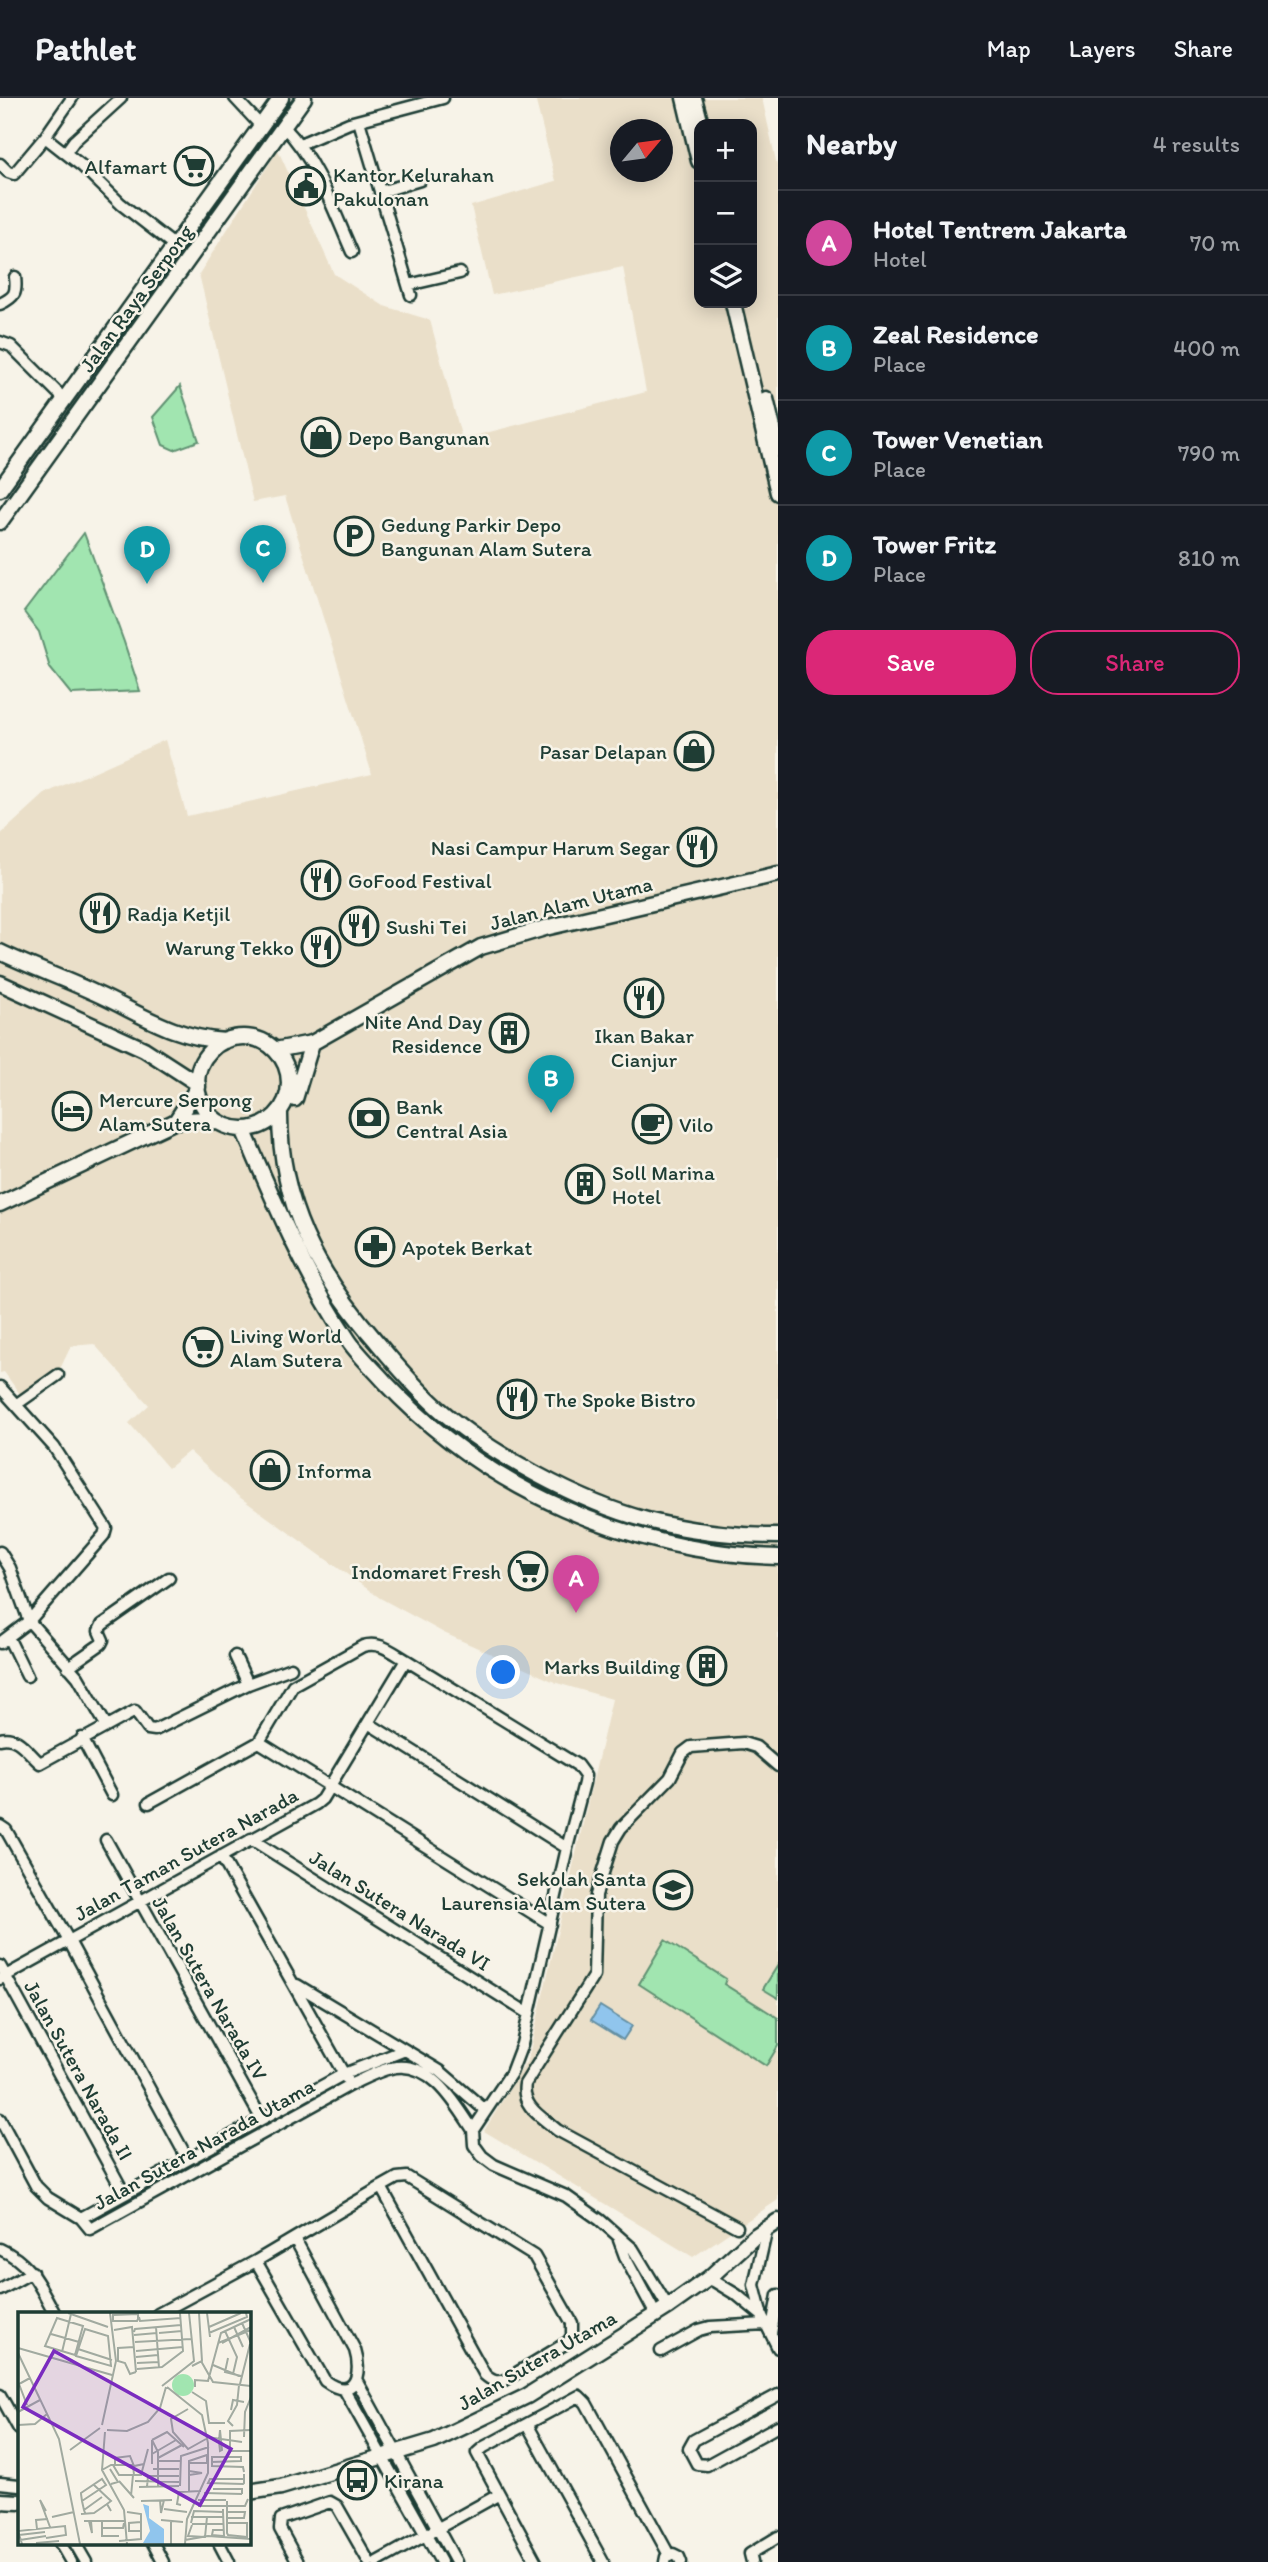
<!DOCTYPE html>
<meta charset="utf-8">
<style>
:root{--surface:#171b24;--page:#242831;--text:#f1f3f6;--muted:#9ea1a6;--line:#363941;--accent:#db2777}
body{margin:0;font-family:Itim,sans-serif;background:var(--page);color:var(--text)}
.controls{position:absolute;right:21px;top:21px;display:grid;overflow:hidden;border-radius:14px;box-shadow:0 4px 18px #0003}
.controls button{width:63px;height:63px;display:grid;place-items:center;padding:0;border:0;border-bottom:2px solid var(--line);background:var(--surface);color:var(--text);font:35px sans-serif}
.compass{position:absolute;left:610px;top:21px;width:63px;height:63px;border-radius:50%;background:var(--surface);box-shadow:0 4px 18px #0003;rotate:61deg}
.you{position:absolute;left:504px;top:1575px;width:24px;height:24px;margin:-18px;border:5px solid #fff;border-radius:50%;background:#1a73e8;box-shadow:0 0 0 10px #1a73e833}
.badge{display:grid;place-items:center;width:46px;height:46px;border-radius:50%;background:var(--accent);color:#fff;font-size:23px;font-weight:700}
.pin{position:absolute;translate:-50% -58px;filter:drop-shadow(0 2px 4px #0008)}
.pin::after{content:'';position:absolute;top:37px;width:24px;height:21px;background:inherit;clip-path:polygon(0 0,100% 0,50% 100%)}
.list{margin:0;padding:0;list-style:none}
h2{display:flex;justify-content:space-between;align-items:center;height:91px;margin:0;padding:0 28px;font-size:30px}
h2 small{font-size:23px;font-weight:400;color:var(--muted)}
.list li{display:grid;grid-template-columns:46px 1fr auto;gap:21px;align-items:center;box-sizing:border-box;height:105px;padding:0 28px;border-top:2px solid var(--line)}
.list b{display:block;font-size:26px;white-space:nowrap}
.list p{margin:0;font-size:23px;white-space:nowrap;color:var(--muted)}
.list em{font-size:23px;font-style:normal;color:var(--muted)}
.actions{display:flex;gap:14px;padding:21px 28px}
.actions a{flex:1;padding:16px 0;border:2px solid var(--accent);border-radius:28px;text-align:center;font-size:24px;color:var(--accent)}
.actions .main{background:var(--accent);color:#fff}
.icon{flex:none;width:38px;height:38px;fill:none;stroke:currentColor;stroke-width:2;stroke-linecap:round;stroke-linejoin:round}
.map{position:relative;flex:none;width:778px;height:2464px;overflow:hidden}
header{display:flex;align-items:center;gap:42px;box-sizing:border-box;height:98px;padding:0 35px;background:var(--surface);border-bottom:2px solid var(--line)}
header strong{font-size:33px}
nav{display:flex;gap:38px;margin-inline-start:auto;font-size:24px}
main{display:flex}
aside{flex:1;background:var(--surface)}
.map>svg:first-child{display:block}
.built{fill:#eadfc9;fill-rule:evenodd}
.green{fill:#a1e5b0;stroke:#609172;stroke-width:2}
.water{fill:#90c5ed;stroke:#638fa3;stroke-width:2}
.lines{fill:none;stroke-linecap:round;stroke-linejoin:round}
.street-casing{stroke:#1f3d34;stroke-width:15}
.secondary-casing{stroke:#1f3d34;stroke-width:19}
.primary-casing{stroke:#1f3d34;stroke-width:19}
.street{stroke:#f7f3e8;stroke-width:10}
.secondary{stroke:#f7f3e8;stroke-width:14}
.primary{stroke:#f7f3e8;stroke-width:14}
.labels{text-anchor:middle;dominant-baseline:central;stroke-width:5;stroke-linejoin:round;paint-order:stroke}
.poi-label{font-size:21px;fill:#1f3d34;stroke:#f7f3e8;text-anchor:start}
.street-label{font-size:21px;fill:#1f3d34;stroke:#f7f3e8}
.inset-road{fill:none;stroke:#a1aaa0;stroke-width:2}
.view{fill:#7b2cbf;fill-opacity:0.15;stroke:#7b2cbf;stroke-width:3.5}
.inset-edge{fill:none;stroke:#1f3d34;stroke-width:3.5}
</style>
<header>
<strong>Pathlet</strong>
<nav><a>Map</a><a>Layers</a><a>Share</a></nav>
</header>
<main>
<div class="map">
<svg width="778" height="2464" viewBox="0 0 778 2464">
<rect width="100%" height="100%" fill="#f7f3e8"/>
<filter id="ink" filterUnits="userSpaceOnUse"><feTurbulence type="fractalNoise" baseFrequency=".0143" numOctaves="2"/><feDisplacementMap in="SourceGraphic" scale="14" xChannelSelector="R" yChannelSelector="G"/><feConvolveMatrix kernelMatrix="1 2 1 2 8 2 1 2 1" color-interpolation-filters="sRGB"/></filter>
<g filter="url(#ink)">
<path class="built" d="M535,0h227l16,72v2030l-85,57 -209,-126 44,-72 84,-360 -55,-16 -113,-50 -64,-35 -142,-102 -49,-45 -21,17 -39,-45 20,-18 -55,-61 -23,2 -12,25 -37,26 -18,-25 -4,1v-538l46,-42 119,-53 22,76 185,-42 -87,-278 -32,6 -54,-228 79,-124 56,124 50,32 46,14 32,119 184,-47 -23,-125 -131,28 -21,-89 85,-25zM699,26h53v179h-53zM620,32h42v42h-42z"/>
<path class="green" d="M180,288l19,55 -25,9 -11,-5 -10,-28z
M84,435l40,109 16,49 -69,3 -21,-26 -11,-36 -15,-20z
M665,1842l61,39 -2,5 54,34v28l-12,20 -127,-82z
M778,1867v33l-15,-9z"/>
<path class="water" d="M600,1908l32,20 -9,14 -32,-20z"/>
<g class="lines">
<defs>
<path id="street" d="M235,0l26,28
M359,23l52,174
M284,29c33,34 49,82 68,125
M45,39l27,-39
M300,46l49,-21 94,-25
M66,54l8,-11 47,-43
M0,66l8,8 6,2 31,-37 37,29 39,38 54,42
M380,94l40,-12
M408,187l52,-12
M0,206c15,-7 17,-11 15,-27
M0,244l11,4 53,53
M0,1289l54,60 52,81 -2,7 -75,86 49,56 28,48
M17,1306l41,-29
M0,1454l10,16 19,53 -29,22
M8,1539l19,39
M235,1558l13,28
M68,1569l33,-23 2,-4 -4,-9 3,-6 67,-47
M368,1625l199,125
M82,1640l30,57
M0,1641c18,-5 28,14 40,24l95,-52 13,18 7,1 93,-46 43,-16
M259,1644l291,182
M149,1705l110,-61 34,-57 70,-39c17,-5 29,6 43,14l171,105 8,11 -1,7 -17,65 -45,196 -11,29 -38,57 1,15 8,11 12,9 72,31 34,24 33,29 35,58
M0,1728l6,4 63,111 118,217
M251,1741l278,175
M106,1742l155,278
M221,1758l125,222
M0,1868l124,227
M0,1881l316,-175 6,-5 84,-139
M297,1887l143,86 45,39
M405,1952l-61,24 -263,144 9,11 260,-144c13,-6 27,-14 41,-17 39,-9 64,34 82,62
M0,2021l36,67 12,12 33,20
M737,2129l-180,-97c-15,-13 -36,-23 -32,-46l69,-109 2,-80 17,-54 8,-13 49,-50 13,-25 8,-6 52,-4 13,4 22,19
M767,2130l-13,57 8,31 16,32
M619,2142l7,19 30,56
M0,2151c31,14 39,36 55,65
M256,2163l69,120c29,21 38,-6 30,-31l-60,-111
M709,2180l28,17 23,19
M0,2192l32,-18
M158,2216l98,-53 125,-74 16,-9 10,-1 127,79 38,67v13l-4,6 -63,38c-9,3 -13,1 -20,-5l-104,-188
M771,2235l7,-38
M661,2253l38,-21 11,-3 56,-3
M357,2283l99,181
M344,2291l97,173
M0,2297l19,34
M778,2297l-84,45 -5,9 8,15 10,1 71,-39
M527,2326l76,138
M0,2385l19,2
M60,2445l11,19
M75,2445l11,19
M153,2445l10,19
M219,2445l10,19
M298,2464l-18,-33 1,-10 49,-17 7,4 32,56
M377,2464l121,-67
M536,2464l-59,-109 7,-6 95,-51 7,7 83,152
M665,2464l1,-5 7,-3 6,3 2,5
M752,2464l-2,-8 28,-17"/>
<path id="secondary" d="M684,0l15,63
M694,0l7,26
M733,205l45,190
M766,301l12,50
M0,854c31,15 63,26 95,41 47,21 76,44 130,48
M0,885l144,66 54,35
M197 985a46 46 0 1 1 92 0a46 46 0 1 1-92 0Z
M275,952l37,-7 169,-96 64,-19 233,-54
M295,1001l17,-56
M280,1013c-1,92 37,162 96,230 19,23 39,46 61,66 50,45 144,96 210,113 43,11 86,16 131,16
M176,1023l22,-34
M243,1031c31,72 60,143 104,209 10,16 26,30 38,44 101,108 246,171 393,175
M0,1106l176,-83 27,-2 17,4
M248,2394l33,-5 153,-46 93,-45 141,-89 41,-29 46,-42 23,-15
M0,2403l19,1"/>
<path id="primary" d="M0,391l281,-391
M0,424l304,-424"/>
</defs>
<use href="#street" class="street-casing"/>
<use href="#secondary" class="secondary-casing"/>
<use href="#primary" class="primary-casing"/>
<use href="#street" class="street"/>
<use href="#secondary" class="secondary"/>
<use href="#primary" class="primary"/>
</g>
</g>
<defs>
<symbol id="supermarket-ring" viewBox="-11 -11 22 22"><circle r="9.5" fill="#f7f3e8" stroke="#1f3d34" stroke-width="1.5"/><path d="M-6-5.5h2.5l.6 2H6L4.5 2H-2.5L-4.4-4H-6ZM-1.5 3.2a1.3 1.3 0 1 0 .1 0ZM3 3.2a1.3 1.3 0 1 0 .1 0Z" fill="#1f3d34"/></symbol>
<symbol id="civic-ring" viewBox="-11 -11 22 22"><circle r="9.5" fill="#f7f3e8" stroke="#1f3d34" stroke-width="1.5"/><path d="M-.6-6.5H3V-4.5H.6V-3L4-1V1h2V6H-6V1h2V-1L-.6-3ZM-1.2 2.5V6h2.4V2.5Z" fill="#1f3d34"/></symbol>
<symbol id="shop-ring" viewBox="-11 -11 22 22"><circle r="9.5" fill="#f7f3e8" stroke="#1f3d34" stroke-width="1.5"/><path d="M-5-2.5h2.3a2.7 3.5 0 0 1 5.4 0H5L5.5 6h-11ZM-1.5-2.5h3a1.5 2.3 0 0 0-3 0Z" fill="#1f3d34"/></symbol>
<symbol id="parking-ring" viewBox="-11 -11 22 22"><circle r="9.5" fill="#f7f3e8" stroke="#1f3d34" stroke-width="1.5"/><path d="M-3.5-5.5H1a3.5 3.5 0 0 1 0 7H-1V5.5H-3.5ZM-1-3.4V-.6H.8a1.4 1.4 0 0 0 0-2.8Z" fill="#1f3d34"/></symbol>
<symbol id="restaurant-ring" viewBox="-11 -11 22 22"><circle r="9.5" fill="#f7f3e8" stroke="#1f3d34" stroke-width="1.5"/><path d="M-5-6h1v4h1v-4h1v4h1v-4h1v5L-1.5 .5V6h-2V.5L-5-1ZM5-6V6H3V1.5H1.5Q1.5-4 5-6Z" fill="#1f3d34"/></symbol>
<symbol id="building-ring" viewBox="-11 -11 22 22"><circle r="9.5" fill="#f7f3e8" stroke="#1f3d34" stroke-width="1.5"/><path d="M-4-6H4V6H1V3H-1V6H-4ZM-2.5-4.3h1.7v1.8h-1.7ZM.8-4.3h1.7v1.8H.8ZM-2.5-1h1.7V.8h-1.7ZM.8-1h1.7V.8H.8Z" fill="#1f3d34"/></symbol>
<symbol id="hotel-ring" viewBox="-11 -11 22 22"><circle r="9.5" fill="#f7f3e8" stroke="#1f3d34" stroke-width="1.5"/><path d="M-6-4.5h1.5V1H6V5H4.5V3h-9V5H-6ZM-4 0a1.8 1.8 0 1 1 3.6 0ZM.5 0V-2.5h3Q6-2.5 6 0Z" fill="#1f3d34"/></symbol>
<symbol id="bank-ring" viewBox="-11 -11 22 22"><circle r="9.5" fill="#f7f3e8" stroke="#1f3d34" stroke-width="1.5"/><path d="M-6-4H6V4H-6ZM0-2.3a2.3 2.3 0 1 0 0 4.6a2.3 2.3 0 1 0 0-4.6Z" fill="#1f3d34"/></symbol>
<symbol id="cafe-ring" viewBox="-11 -11 22 22"><circle r="9.5" fill="#f7f3e8" stroke="#1f3d34" stroke-width="1.5"/><path d="M-5.5-4.5H6V0H3Q3 3.5 0 3.5H-2.5Q-5.5 3.5-5.5 0ZM3-3.2v2h1.7v-2ZM-6 4.5H4V6H-6Z" fill="#1f3d34"/></symbol>
<symbol id="pharmacy-ring" viewBox="-11 -11 22 22"><circle r="9.5" fill="#f7f3e8" stroke="#1f3d34" stroke-width="1.5"/><path d="M-2-6h4v4h4v4h-4v4h-4v-4h-4v-4h4Z" fill="#1f3d34"/></symbol>
<symbol id="school-ring" viewBox="-11 -11 22 22"><circle r="9.5" fill="#f7f3e8" stroke="#1f3d34" stroke-width="1.5"/><path d="M0-5L7-2L0 1L-7-2ZM-4 1L0 2.5L4 1V4Q0 6-4 4Z" fill="#1f3d34"/></symbol>
<symbol id="bus-ring" viewBox="-11 -11 22 22"><circle r="9.5" fill="#f7f3e8" stroke="#1f3d34" stroke-width="1.5"/><path d="M-5-6H5V4H4V6H2V4H-2V6H-4V4H-5ZM-3.5-4V0h7V-4ZM-3.5 1.2v1.5H-2V1.2ZM2 1.2v1.5H3.5V1.2Z" fill="#1f3d34"/></symbol>
</defs>
<g fill-rule="evenodd">
<use href="#supermarket-ring" x="172" y="46" width="44" height="44"/>
<use href="#civic-ring" x="284" y="66" width="44" height="44"/>
<use href="#shop-ring" x="299" y="317" width="44" height="44"/>
<use href="#parking-ring" x="332" y="416" width="44" height="44"/>
<use href="#shop-ring" x="672" y="631" width="44" height="44"/>
<use href="#restaurant-ring" x="675" y="727" width="44" height="44"/>
<use href="#restaurant-ring" x="299" y="760" width="44" height="44"/>
<use href="#restaurant-ring" x="78" y="793" width="44" height="44"/>
<use href="#restaurant-ring" x="337" y="806" width="44" height="44"/>
<use href="#restaurant-ring" x="299" y="827" width="44" height="44"/>
<use href="#restaurant-ring" x="622" y="878" width="44" height="44"/>
<use href="#building-ring" x="487" y="913" width="44" height="44"/>
<use href="#hotel-ring" x="50" y="991" width="44" height="44"/>
<use href="#bank-ring" x="347" y="998" width="44" height="44"/>
<use href="#cafe-ring" x="630" y="1004" width="44" height="44"/>
<use href="#building-ring" x="563" y="1064" width="44" height="44"/>
<use href="#pharmacy-ring" x="353" y="1127" width="44" height="44"/>
<use href="#supermarket-ring" x="181" y="1227" width="44" height="44"/>
<use href="#restaurant-ring" x="495" y="1279" width="44" height="44"/>
<use href="#shop-ring" x="248" y="1350" width="44" height="44"/>
<use href="#supermarket-ring" x="506" y="1451" width="44" height="44"/>
<use href="#building-ring" x="685" y="1546" width="44" height="44"/>
<use href="#school-ring" x="651" y="1770" width="44" height="44"/>
<use href="#bus-ring" x="335" y="2360" width="44" height="44"/>
</g>
<g class="labels">
<g class="poi-label">
<text x="167" y="68" text-anchor="end">Alfamart</text>
<text x="333" y="76">Kantor Kelurahan<tspan x="333" dy="24">Pakulonan</tspan></text>
<text x="348" y="339">Depo Bangunan</text>
<text x="381" y="426">Gedung Parkir Depo<tspan x="381" dy="24">Bangunan Alam Sutera</tspan></text>
<text x="667" y="653" text-anchor="end">Pasar Delapan</text>
<text x="670" y="749" text-anchor="end">Nasi Campur Harum Segar</text>
<text x="348" y="782">GoFood Festival</text>
<text x="127" y="815">Radja Ketjil</text>
<text x="386" y="828">Sushi Tei</text>
<text x="294" y="849" text-anchor="end">Warung Tekko</text>
<text x="482" y="923" text-anchor="end">Nite And Day<tspan x="482" dy="24">Residence</tspan></text>
<text x="644" y="937" text-anchor="middle">Ikan Bakar<tspan x="644" dy="24">Cianjur</tspan></text>
<text x="99" y="1001">Mercure Serpong<tspan x="99" dy="24">Alam Sutera</tspan></text>
<text x="396" y="1008">Bank<tspan x="396" dy="24">Central Asia</tspan></text>
<text x="679" y="1026">Vilo</text>
<text x="612" y="1074">Soll Marina<tspan x="612" dy="24">Hotel</tspan></text>
<text x="402" y="1149">Apotek Berkat</text>
<text x="230" y="1237">Living World<tspan x="230" dy="24">Alam Sutera</tspan></text>
<text x="544" y="1301">The Spoke Bistro</text>
<text x="297" y="1372">Informa</text>
<text x="501" y="1473" text-anchor="end">Indomaret Fresh</text>
<text x="680" y="1568" text-anchor="end">Marks Building</text>
<text x="646" y="1780" text-anchor="end">Sekolah Santa<tspan x="646" dy="24">Laurensia Alam Sutera</tspan></text>
<text x="384" y="2382">Kirana</text>
</g>
<g class="street-label">
<text transform="translate(136 200) rotate(-54)">Jalan Raya Serpong</text>
<text transform="translate(571 805) rotate(-14)">Jalan Alam Utama</text>
<text transform="translate(186 1756) rotate(-29)">Jalan Taman Sutera Narada</text>
<text transform="translate(400 1812) rotate(32)">Jalan Sutera Narada VI</text>
<text transform="translate(210 1890) rotate(60)">Jalan Sutera Narada IV</text>
<text transform="translate(79 1972) rotate(61)">Jalan Sutera Narada II</text>
<text transform="translate(204 2046) rotate(-29)">Jalan Sutera Narada Utama</text>
<text transform="translate(537 2262) rotate(-30)">Jalan Sutera Utama</text>
</g>
</g>
<g transform="translate(18 2214)">
<rect width="233" height="233" fill="#f7f3e8"/>
<path d="M154 73a11 11 0 1 1 22 0a11 11 0 1 1-22 0Z" fill="#a1e5b0"/>
<path d="M125,192l6,2v12l15,11v15l-21,-1 7,-12z" fill="#90c5ed"/>
<path class="inset-road" d="M50,1l40,14M120,1v6l-1,2h-24v-6l25,-1M189,1l3,24M121,5l1,4 41,-3M39,6l26,8 -8,29 -30,-9zM224,11l9,20M138,15l3,41M191,15l32,-14M216,15l9,20M67,17l23,7 3,30 -35,-10zM96,18l18,-3 4,45M207,19l12,26 -4,17M116,20l1,-3 46,-4M141,21l23,-2M191,21l38,-16 -1,-4M33,22l28,8M116,23l23,-2M117,30l56,-3M200,31l33,-13M204,31l29,-16M116,35l-16,1v13l7,2 5,11 6,-2M0,36l94,27M60,37l34,11M118,39l47,-4M44,40l9,-38M0,41l41,86 21,105M118,45l22,-2M210,46l-3,14 16,4M183,49l12,21 38,4M119,51l22,-1M195,53l26,11M174,54l10,-5 -3,-48M119,57l25,-2 21,-16 -3,-38M190,69l13,-48 30,-14M222,72l10,-40M144,74l32,-25 -5,-48M149,75l35,28 6,28v30l-21,46 -2,25M177,75v-7l14,1M174,80l14,9 3,22h16M9,93l-8,-21 11,-6M170,97l-17,10 2,13 15,17 18,-10M213,98l2,-10 11,2M0,100l22,-12M0,113l17,-1 12,-10M84,113l14,-64 -6,-48M215,114l-5,-5 9,-16 2,-20M89,118l20,1 21,-9 12,-14 6,-21M202,118l2,20 -2,1 -1,-10zM233,118l-21,1v20h21M87,120l-3,38 22,40 3,34M189,125l35,5M226,125l1,-25 6,-15M134,128l6,12v35M134,128l15,-8 17,15M134,128v24M52,138l30,-22M134,142l24,-14M209,145h-15v9l31,1 1,5M140,146l24,-13M140,149h22M193,150l30,-1v-4h-13M95,153l6,10h22l7,-26M97,154v-8l15,-2 4,10 10,-2M92,157l8,13 -7,2M135,157h26M84,158l9,-5h22l1,10M171,159l13,2 -13,2M226,167h-34l-2,4 35,1 1,-1v-9M101,169l15,17M117,169l44,1M76,173l17,16 -4,3 4,7M162,174l1,-30 28,-9M121,175l40,-1M129,175l1,-11h31M195,177h29v5M171,179v-30l18,-6v8h-18M186,181l38,1M113,184l2,-21M142,188l1,13 3,-13M180,188h28M64,189l24,-16 -4,-6 -21,14v1l1,7 2,9 1,3M123,189l31,-1M209,189v32l1,2 19,2v-14h-20M163,193l-4,-1 2,-12 22,-1M180,194h47l3,-7M146,197l23,3M66,198l18,-13M28,199l-6,-11 10,27M210,200h17l-1,6h-16M63,202l13,-1 13,-9M34,205l22,-5M173,205h33M143,208l22,2M66,209h40M71,209l3,12 -1,-12M84,209v15h17M123,210l-12,1v8h12M173,211l3,-12 29,1M174,212h31M174,213l-4,11 17,1 2,-20M84,216h21l1,-5M19,217l-1,-9 12,-1M205,218h-10l-1,5 11,1h1l-1,-24v-3M1,223l26,-3M2,228l26,-4M167,228l23,-4 43,3M101,229l22,-2v-25l-14,-2M18,231l23,-2M4,232l-4,-13 47,-5 1,9 -20,3M153,232v-22"/>
<path class="view" d="M36,39l177,98 -31,56 -177,-98z"/>
<rect width="233" height="233" class="inset-edge"/>
</g>
</svg>
<div class="controls">
<button>+</button>
<button>−</button>
<button><svg class="icon" aria-label="layers" viewBox="0 0 24 24"><path d="M12 4l9 5-9 5-9-5zM3 14l9 5 9-5"/></svg></button>
</div>
<svg class="compass" viewBox="-18 -18 36 36"><path d="M0-13l5 13h-10z" fill="#e53935"/><path d="M0 13l5-13h-10z" fill="#9ea1a6"/></svg>
<div class="you"></div>
<div class="pin badge" style="left:576px;top:1515px;background:#d1479c">A</div>
<div class="pin badge" style="left:551px;top:1015px;background:#0f9aa8">B</div>
<div class="pin badge" style="left:263px;top:485px;background:#0f9aa8">C</div>
<div class="pin badge" style="left:147px;top:486px;background:#0f9aa8">D</div>
</div>
<aside>
<h2>Nearby<small>4 results</small></h2>
<ul class="list">
<li><span class="badge" style="background:#d1479c">A</span><div><b>Hotel Tentrem Jakarta</b><p>Hotel</p></div><em>70 m</em></li>
<li><span class="badge" style="background:#0f9aa8">B</span><div><b>Zeal Residence</b><p>Place</p></div><em>400 m</em></li>
<li><span class="badge" style="background:#0f9aa8">C</span><div><b>Tower Venetian</b><p>Place</p></div><em>790 m</em></li>
<li><span class="badge" style="background:#0f9aa8">D</span><div><b>Tower Fritz</b><p>Place</p></div><em>810 m</em></li>
</ul>
<div class="actions"><a class="main">Save</a><a>Share</a></div>
</aside>
</main>
